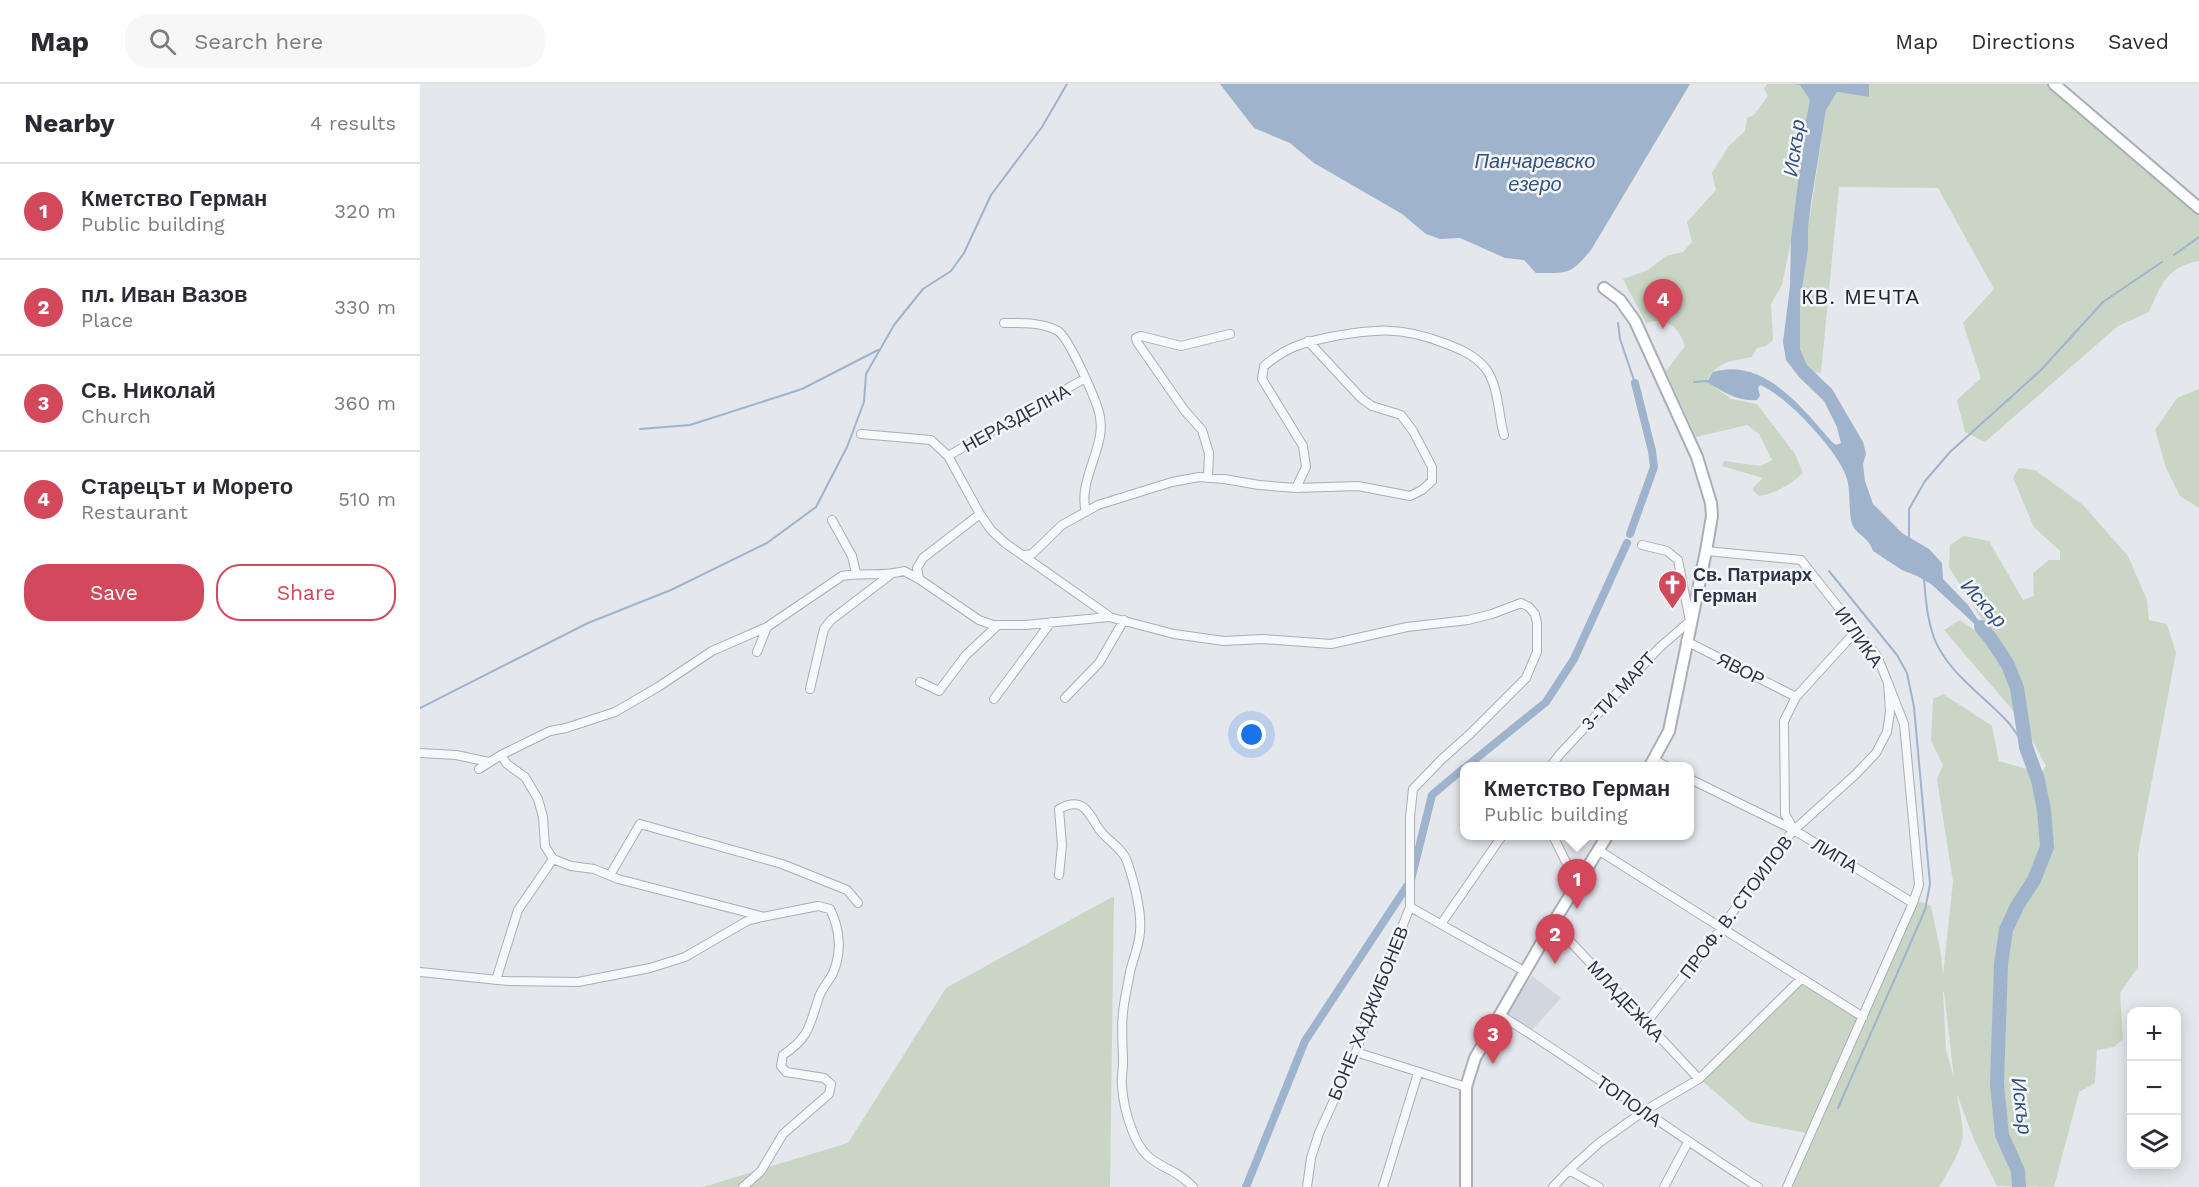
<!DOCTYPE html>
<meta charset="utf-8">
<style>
:root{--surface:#fff;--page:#f7f7f7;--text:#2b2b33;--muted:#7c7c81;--line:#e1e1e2;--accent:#d1495b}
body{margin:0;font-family:"Work Sans",sans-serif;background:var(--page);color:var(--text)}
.controls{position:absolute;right:18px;bottom:18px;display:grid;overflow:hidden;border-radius:12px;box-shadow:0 3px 15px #0003}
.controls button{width:54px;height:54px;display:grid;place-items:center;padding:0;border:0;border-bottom:2px solid var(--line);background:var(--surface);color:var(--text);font:30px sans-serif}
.you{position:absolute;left:832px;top:651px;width:21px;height:21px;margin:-15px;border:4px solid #fff;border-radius:50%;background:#1a73e8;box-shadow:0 0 0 9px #1a73e833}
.badge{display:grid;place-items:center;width:39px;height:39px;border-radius:50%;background:var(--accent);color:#fff;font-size:20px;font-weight:700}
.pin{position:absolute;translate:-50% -50px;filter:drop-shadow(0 2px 3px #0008)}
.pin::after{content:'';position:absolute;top:32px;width:21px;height:18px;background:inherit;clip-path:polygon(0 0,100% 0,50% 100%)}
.popup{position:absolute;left:1040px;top:678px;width:234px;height:78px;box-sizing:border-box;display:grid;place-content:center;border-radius:12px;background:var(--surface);filter:drop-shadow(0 2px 4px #0005);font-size:20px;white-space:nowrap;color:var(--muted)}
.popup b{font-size:22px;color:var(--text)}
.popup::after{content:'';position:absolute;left:50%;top:100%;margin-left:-12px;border:12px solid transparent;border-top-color:var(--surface)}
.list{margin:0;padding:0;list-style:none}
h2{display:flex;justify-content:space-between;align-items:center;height:78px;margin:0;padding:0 24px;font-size:26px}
h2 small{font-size:20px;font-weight:400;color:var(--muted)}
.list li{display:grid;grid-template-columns:39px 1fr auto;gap:18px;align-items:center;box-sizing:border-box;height:96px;padding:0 24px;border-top:2px solid var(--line)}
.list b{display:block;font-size:22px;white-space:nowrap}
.list p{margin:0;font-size:20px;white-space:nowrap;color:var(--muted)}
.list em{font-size:20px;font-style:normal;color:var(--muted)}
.actions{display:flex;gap:12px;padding:18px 24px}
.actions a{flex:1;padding:14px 0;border:2px solid var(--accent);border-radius:24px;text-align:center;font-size:21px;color:var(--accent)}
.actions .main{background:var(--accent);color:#fff}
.icon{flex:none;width:33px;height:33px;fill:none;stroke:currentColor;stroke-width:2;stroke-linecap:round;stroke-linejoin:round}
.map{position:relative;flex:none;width:1779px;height:1103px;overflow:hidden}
header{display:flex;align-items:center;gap:36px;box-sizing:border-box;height:84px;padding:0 30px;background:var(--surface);border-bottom:2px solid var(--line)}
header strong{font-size:28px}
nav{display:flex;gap:33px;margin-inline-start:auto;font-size:21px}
.search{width:420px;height:54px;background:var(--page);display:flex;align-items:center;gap:15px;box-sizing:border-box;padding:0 21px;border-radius:24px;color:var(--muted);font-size:22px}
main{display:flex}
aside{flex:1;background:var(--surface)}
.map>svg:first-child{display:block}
.built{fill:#d2d6de}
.green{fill:#c9d6c5;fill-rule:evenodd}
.water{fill:#9fb4cc}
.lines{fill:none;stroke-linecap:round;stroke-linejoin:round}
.stream{stroke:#9fb4cc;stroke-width:2}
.canal{stroke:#9fb4cc;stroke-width:8}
.river{stroke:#9fb4cc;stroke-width:14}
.street-casing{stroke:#a9aeb7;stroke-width:10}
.secondary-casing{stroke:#a9aeb7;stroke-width:14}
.street{stroke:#f7f8fa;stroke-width:8}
.secondary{stroke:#fff;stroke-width:10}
.labels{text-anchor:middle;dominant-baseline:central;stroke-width:5;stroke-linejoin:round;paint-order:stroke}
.street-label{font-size:18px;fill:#2b3445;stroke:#f4f6f9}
.poi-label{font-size:18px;font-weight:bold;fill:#2b3445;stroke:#f4f6f9;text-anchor:start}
.water-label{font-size:20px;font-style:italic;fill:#34527a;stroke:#f4f6f9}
.neighbourhood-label{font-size:20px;letter-spacing:1.5px;fill:#1d2536;stroke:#f4f6f9}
</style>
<header>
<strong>Map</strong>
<div class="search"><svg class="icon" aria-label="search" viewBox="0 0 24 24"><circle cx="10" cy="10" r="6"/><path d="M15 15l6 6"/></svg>Search here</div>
<nav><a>Map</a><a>Directions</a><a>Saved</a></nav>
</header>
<main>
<aside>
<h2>Nearby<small>4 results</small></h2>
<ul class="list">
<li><span class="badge">1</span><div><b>Кметство Герман</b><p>Public building</p></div><em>320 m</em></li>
<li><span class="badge">2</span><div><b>пл. Иван Вазов</b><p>Place</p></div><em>330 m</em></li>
<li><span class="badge">3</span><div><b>Св. Николай</b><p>Church</p></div><em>360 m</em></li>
<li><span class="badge">4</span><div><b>Старецът и Морето</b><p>Restaurant</p></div><em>510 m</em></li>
</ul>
<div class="actions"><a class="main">Save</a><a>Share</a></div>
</aside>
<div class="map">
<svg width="1779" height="1103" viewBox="0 0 1779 1103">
<rect width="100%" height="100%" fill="#e4e7ec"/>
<path class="built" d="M1112,892l29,22 -30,33 -26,-17z"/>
<path class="green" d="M1347,0h26l31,5 -14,18 -5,18 -11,102 -12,58 -11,19 2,36 -7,6 -9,2 -5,9c-20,4 -35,4 -45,24l24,18 26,5 38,50 8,19c-13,12 -27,20 -44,23l-7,-7 11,-11 -41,-12 2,-5 37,5 11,-6 -13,-26 -12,-9 -51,12 -30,-66 19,-25c-7,-20 -17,-29 -39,-23l-23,-44 25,-9 18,-14 17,-4 9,-10 -5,-20 29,-32 -4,-17 16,-26 17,-16 2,-13 7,-3 14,-19 -4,-7z
M1449,0h177l153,132v45c-32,6 -38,23 -50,51l-31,14 -133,116 -20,-10 -8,-32 24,-22 -18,-55 31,-34 -56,-101 -99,-1 -18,186 -8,-1 -6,-7 -7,-16v-47l8,-52v-21l18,-119 11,-18 32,5z
M1779,305v119l-19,-12 -14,-28 -11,-38 22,-32z
M1599,384l16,2 48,35 45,51 19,44 2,20 18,4 9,29 -38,201v113l-18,26 3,46 -9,8 -17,3 -2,33 -16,9 -25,95 -57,-1 -23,-46 -17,-46c1,14 8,31 5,46 -4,17 -15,33 -23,47h-152l24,-53 -61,-12 -50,-43 101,-100 62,37 50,-113 8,-1 10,4 10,48 2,21 10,-93 -16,-103 6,-14 -12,-24 2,-42 10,-5 49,32 7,35 42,12 5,-7 -24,-45 -78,-91 16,-10 27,19 4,-5 -42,-67 1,-22 14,-9 25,5 34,59 11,-4 -1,-23 16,-13h11v-9l-26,-24 -21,-49zM1523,908h1l10,86 -8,-28z
M694,812l-4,291h-407l145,-44 98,-155z"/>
<path class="water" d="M800,0h470l-99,166c-21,25 -22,23 -55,23l-12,-13 -19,-2 -45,-20 -20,1 -14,-5 -24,-20 -88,-51 -24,-20 -36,-15z
M1373,0h76v13l-32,-5 -11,18 -15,93 -3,26v21l-8,52v47l7,16 25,24 31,53 3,12 -3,10 2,17 8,23 29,29 27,16 13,14 1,16 25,26 23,34 -60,-55 -14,-8 -15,-6 -29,-19c-5,-15 -15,-15 -20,-25 -5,-10 -2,-34 -6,-47 -7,-26 -61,-84 -87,-94l-2,3 2,8 -3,4c-19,2 -35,-9 -50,-18l6,-10c52,-15 90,37 120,71l3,2 5,-2 -4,-16 -13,-26 -25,-24 -13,-17 -3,-18 7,-56 1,-47 14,-114 5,-25 -10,-15z"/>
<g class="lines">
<path class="stream" d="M1754,171l25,-18
M1198,239l2,16 15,44
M1274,298l15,-1
M220,345l50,-4 112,-36 76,-39
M1489,455v-30l16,-28 25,-29 91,-82 62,-68 59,-40
M1409,487l68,84 10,18 7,34 16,177 -5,26 -87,198
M1504,496c2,20 3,39 10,58 14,35 49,57 73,83 7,8 13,18 19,26
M0,624l168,-85 83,-33 96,-47 49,-36 31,-60 17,-45 2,-28 28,-49 29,-36 28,-18 13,-18 27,-58 51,-68 25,-43"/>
<path class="canal" d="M1210,450l24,-67 -2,-16 -17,-68
M1047,682l79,-64 28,-43 53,-116
M826,1103l59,-146 106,-161 21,-85 32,-27"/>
<path class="river" d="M1561,543l10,12 17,26 9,23 9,59 12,33 6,30 3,37 -13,33 -17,26 -11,24 -5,34 -4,120 5,51 16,36 1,16"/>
<defs>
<path id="street" d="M584,239c17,0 38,-1 54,8 11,7 40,72 42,86 1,6 1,13 0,19 -4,24 -21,51 -14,76
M441,350l70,6 17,16 32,58 11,16 14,13 104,73
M528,372l136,-77
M788,394l1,-25 -7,-23 -17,-19 -48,-69 -1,-4 5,-2 40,10 49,-12
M876,404l10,-21 -3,-21 -41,-67 2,-13c23,-19 37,-23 66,-29 45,-8 70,-11 114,6 16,6 31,12 42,26 13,18 12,45 18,66
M412,436l20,36 4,17
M1286,467l95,9 76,96 11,27 2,29 -3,20 -11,21 -21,22 -61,55
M605,471l7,-1 30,-29 36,-20 74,-23 27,-5 25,2 35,6 37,3 62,-2 52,10 12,-6 10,-9v-14l-19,-36 -12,-16 -29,-9 -11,-8 -53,-57
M499,495l-2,-11 6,-10 57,-44
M1266,557l110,56
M337,568l10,-25 75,-51c21,-4 41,1 62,-5l15,8 60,41 14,5h32l84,-8 65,17 50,7 39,-2 68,5 76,-17 61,-7 24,-6 29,-11 8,4 6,7 2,9v29l-11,26 -56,56 -28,25 -29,30 -3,28v90l-36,91 -18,54 -37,81 -8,25 -4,29
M500,598l19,9 27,-36 32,-30
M390,605l14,-60 7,-9 59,-45
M645,614l34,-35 25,-43
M574,615l57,-77
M0,669l36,2 33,7
M81,671l6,9 18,13 13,22 5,18 2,29 8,13 18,7 23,3 24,10 143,37
M1234,676l12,6
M1131,682l9,-12 99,-106 31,-27 -12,-61 -11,-9 -25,-6
M59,685l22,-14 49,-24 16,-3 49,-16 43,-25 54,-36 55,-24
M1270,695l104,51 119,73
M1133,752l24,48
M1178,766l265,167
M190,791l30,-51 142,40 65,26 11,13
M639,791l3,-30 -3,-36c22,-12 28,0 38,17 8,14 24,20 30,35 7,21 15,49 13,71 -1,14 -7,27 -10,40 -2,13 -6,27 -7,41 -2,17 0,33 0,50 0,8 -2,15 -1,23 1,14 5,31 10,44 15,41 37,31 61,57
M990,823l116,65
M1133,839l146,156
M1021,840l61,-88
M0,888l88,9 70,1 72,-14 35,-11 62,-36 15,-4 56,-11 12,3c10,20 12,43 3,64 -4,8 -11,15 -14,24 -10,29 -9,40 -36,58l-2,11 5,6 38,6 7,6 -2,10 -46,40 -22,37 -18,16
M76,896l22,-70 35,-51
M1080,931c88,54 171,117 258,172
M1226,939l75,-94 50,-72 23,-27 -9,-16 -1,-93 12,-24 61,-67
M936,968l110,35
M1149,1086l30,17
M963,1103l35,-114
M1133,1103l16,-17 30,-27 45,-32 55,-32 102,-100
M1244,1103l24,-45
M1367,1103l126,-284 6,-18 -15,-161 -16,-41"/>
<path id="secondary" d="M1634,0l145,124
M1184,204l16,12 15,21 62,136 14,46 1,13 -6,35 -37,180 -19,35
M1046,1103v-100l9,-29 78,-135 54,-87"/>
</defs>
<use href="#street" class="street-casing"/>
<use href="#secondary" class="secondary-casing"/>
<use href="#street" class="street"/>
<use href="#secondary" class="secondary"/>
</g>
<defs>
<symbol id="church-pin" viewBox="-11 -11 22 30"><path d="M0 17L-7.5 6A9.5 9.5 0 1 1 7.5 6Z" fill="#d1495b" stroke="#f4f6f9"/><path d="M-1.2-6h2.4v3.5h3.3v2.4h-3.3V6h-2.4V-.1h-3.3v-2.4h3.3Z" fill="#fff"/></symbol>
</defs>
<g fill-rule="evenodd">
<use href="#church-pin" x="1236" y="484" width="33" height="45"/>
</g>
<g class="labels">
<g class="street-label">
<text transform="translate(596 334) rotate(-29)">НЕРАЗДЕЛНА</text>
<text transform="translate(1439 553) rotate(55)">ИГЛИКА</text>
<text transform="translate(1321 585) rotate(27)">ЯВОР</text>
<text transform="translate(1198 607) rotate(-47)">3-ТИ МАРТ</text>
<text transform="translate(1415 771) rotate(31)">ЛИПА</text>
<text transform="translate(1316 823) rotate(-53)">ПРОФ. В. СТОИЛОВ</text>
<text transform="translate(1206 917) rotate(47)">МЛАДЕЖКА</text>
<text transform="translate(948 929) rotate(-68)">БОНЕ ХАДЖИБОНЕВ</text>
<text transform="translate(1209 1017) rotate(35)">ТОПОЛА</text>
</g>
<g class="poi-label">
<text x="1273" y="490">Св. Патриарх<tspan x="1273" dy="21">Герман</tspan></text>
</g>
<g class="water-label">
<text transform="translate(1374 64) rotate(-82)">Искър</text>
<text x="1115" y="77">Панчаревско<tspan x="1115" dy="23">езеро</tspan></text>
<text transform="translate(1564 519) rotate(48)">Искър</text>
<text transform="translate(1602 1022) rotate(83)">Искър</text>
</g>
<g class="neighbourhood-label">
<text x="1441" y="213">КВ. МЕЧТА</text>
</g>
</g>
</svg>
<div class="controls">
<button>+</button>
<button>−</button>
<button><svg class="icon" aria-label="layers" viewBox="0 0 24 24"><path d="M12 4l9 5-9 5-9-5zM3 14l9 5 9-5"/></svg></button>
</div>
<div class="you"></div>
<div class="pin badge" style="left:1157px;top:825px">1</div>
<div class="popup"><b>Кметство Герман</b>Public building</div>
<div class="pin badge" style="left:1135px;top:880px">2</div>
<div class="pin badge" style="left:1073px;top:980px">3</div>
<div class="pin badge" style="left:1243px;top:245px">4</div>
</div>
</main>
